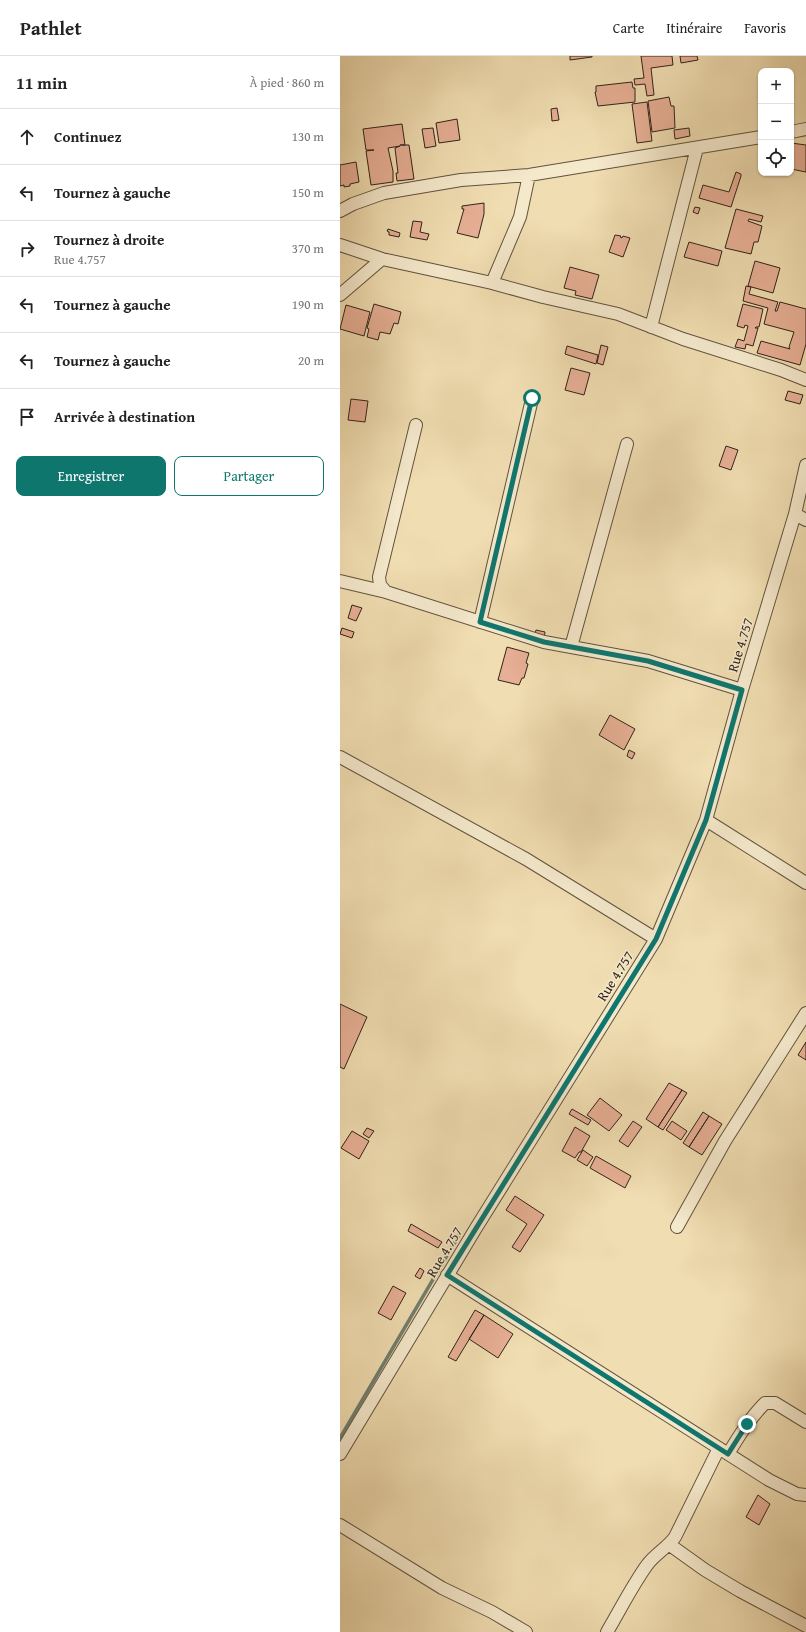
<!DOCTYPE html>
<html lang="fr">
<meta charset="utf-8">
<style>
:root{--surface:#fff;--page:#f6f6f6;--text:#222;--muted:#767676;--line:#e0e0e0;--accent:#0f766e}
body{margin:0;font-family:"Gentium Book Plus",serif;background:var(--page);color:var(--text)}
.controls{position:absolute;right:12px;top:12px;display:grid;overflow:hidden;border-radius:8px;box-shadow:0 1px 3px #0004}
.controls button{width:36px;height:36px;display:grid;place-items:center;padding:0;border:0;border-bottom:1px solid var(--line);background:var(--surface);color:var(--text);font:20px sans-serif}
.stop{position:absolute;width:12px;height:12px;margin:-9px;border:3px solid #0f766e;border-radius:50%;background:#fff}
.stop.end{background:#0f766e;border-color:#fff;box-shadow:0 1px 4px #0008}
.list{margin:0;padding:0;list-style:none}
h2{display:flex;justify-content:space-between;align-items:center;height:52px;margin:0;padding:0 16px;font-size:17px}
h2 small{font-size:13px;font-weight:400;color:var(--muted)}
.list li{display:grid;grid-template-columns:26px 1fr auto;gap:12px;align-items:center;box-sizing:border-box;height:56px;padding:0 16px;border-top:1px solid var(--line)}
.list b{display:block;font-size:15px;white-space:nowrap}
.list p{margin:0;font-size:13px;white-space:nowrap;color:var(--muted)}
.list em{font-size:13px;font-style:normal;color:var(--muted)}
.actions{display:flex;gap:8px;padding:12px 16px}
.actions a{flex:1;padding:9px 0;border:1px solid var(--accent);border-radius:8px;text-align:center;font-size:14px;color:var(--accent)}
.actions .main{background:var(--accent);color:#fff}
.icon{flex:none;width:22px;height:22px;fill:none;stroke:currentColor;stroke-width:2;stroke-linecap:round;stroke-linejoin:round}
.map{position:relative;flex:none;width:466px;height:1576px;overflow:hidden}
header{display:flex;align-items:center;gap:24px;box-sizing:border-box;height:56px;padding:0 20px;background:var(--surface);border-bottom:1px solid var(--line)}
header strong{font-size:19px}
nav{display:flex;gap:22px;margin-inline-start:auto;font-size:14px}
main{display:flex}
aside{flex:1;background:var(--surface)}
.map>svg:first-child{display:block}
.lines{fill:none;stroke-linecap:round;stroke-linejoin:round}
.stream{stroke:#717f6f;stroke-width:3.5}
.building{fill:#e7af95;stroke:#312319}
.minor-casing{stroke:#61523f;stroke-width:14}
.minor{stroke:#f5e9cc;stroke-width:12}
.route{stroke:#0f766e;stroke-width:5}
.labels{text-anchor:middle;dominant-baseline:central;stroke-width:3;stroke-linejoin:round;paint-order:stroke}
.street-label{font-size:14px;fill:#312319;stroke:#f5e9cc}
</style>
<header>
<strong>Pathlet</strong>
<nav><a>Carte</a><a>Itinéraire</a><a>Favoris</a></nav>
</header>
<main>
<aside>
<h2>11 min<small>À pied · 860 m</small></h2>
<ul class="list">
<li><svg class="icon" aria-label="ahead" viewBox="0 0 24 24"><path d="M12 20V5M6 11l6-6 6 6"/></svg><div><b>Continuez</b></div><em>130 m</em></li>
<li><svg class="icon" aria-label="left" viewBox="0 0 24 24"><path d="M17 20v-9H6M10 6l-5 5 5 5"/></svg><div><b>Tournez à gauche</b></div><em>150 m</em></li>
<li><svg class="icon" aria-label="right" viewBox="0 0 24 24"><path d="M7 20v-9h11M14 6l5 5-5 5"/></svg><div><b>Tournez à droite</b><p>Rue 4.757</p></div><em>370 m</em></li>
<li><svg class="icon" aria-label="left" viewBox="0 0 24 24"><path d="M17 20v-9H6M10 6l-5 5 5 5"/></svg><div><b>Tournez à gauche</b></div><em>190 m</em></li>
<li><svg class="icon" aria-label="left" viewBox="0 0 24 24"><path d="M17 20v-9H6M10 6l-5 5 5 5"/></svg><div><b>Tournez à gauche</b></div><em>20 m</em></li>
<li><svg class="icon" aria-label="arrive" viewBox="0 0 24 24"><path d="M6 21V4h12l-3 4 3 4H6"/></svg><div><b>Arrivée à destination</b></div></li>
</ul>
<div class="actions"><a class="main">Enregistrer</a><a>Partager</a></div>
</aside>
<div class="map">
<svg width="466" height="1576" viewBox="0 0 466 1576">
<rect width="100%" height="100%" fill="#f0ddb1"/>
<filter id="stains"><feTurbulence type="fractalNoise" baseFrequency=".005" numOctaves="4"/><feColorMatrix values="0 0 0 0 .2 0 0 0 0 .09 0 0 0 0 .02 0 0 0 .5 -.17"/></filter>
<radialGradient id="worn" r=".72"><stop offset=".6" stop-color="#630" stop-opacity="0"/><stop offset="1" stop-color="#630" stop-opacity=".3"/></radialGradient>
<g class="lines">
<path class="stream" d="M0,1382l119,-203"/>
</g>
<path class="building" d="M230,0h22v1l-22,3z
M301,0h31l1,9 -22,3 3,27 -7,1 -2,-12 -10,1 -1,-6 10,-1z
M340,0h17l1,4 -17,3z
M292,26l1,6h2v14l-37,4 -3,-14h1v-6z
M329,41l2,9h3l1,22 -23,4 -4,-31z
M307,46l5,39 -15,2 -5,-39z
M217,52l2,12 -7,1 -1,-12z
M117,63l3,21 -21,3 -3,-20z
M62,68l3,21h-5h9l5,34 -17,2 -1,-8h2l-3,-25 5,-2 -12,2 5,23v11l-22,3 -5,-34 8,-1h-8l-3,-21z
M93,72l3,18 -11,2 -3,-19z
M349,72l1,8 -15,3 -1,-9z
M451,87l15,2v27l-15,-3z
M16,106l3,20 -9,2v2l-6,1v-2l-4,1v-21z
M396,116l5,2v2l-10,31 -32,-9 4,-13 26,7z
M144,147v11l-6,24 -21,-5 7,-24h-2v-3z
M355,151l5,1 -2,6 -5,-2z
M396,153l27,7 -2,6 -12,-3 -1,2 14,5 -4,16h-4l-3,12 -26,-6z
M73,165l9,1 -2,10 9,2 -2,6 -17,-3z
M48,173l12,4 -1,4 -10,-2v-3l-2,-1z
M275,179l6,1 -1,1 2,1 1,-2 7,2 -7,19 -14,-5z
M349,186l33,9 -4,15 -34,-9z
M415,205l25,7 -7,25 -25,-7z
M230,211l29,8 -7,24 -17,-4 1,-4 -12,-3z
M406,230l5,1 -2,7 29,8 -3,9h2l3,-9 26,7v35l-6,21 -43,-12 4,-12 29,8 -1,-2 5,-15 -30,-8 4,-16 -25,-7z
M34,248l27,8 -3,12 -4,-1 -4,11 -10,-2 -2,8 -11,-3 2,-8 -2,-1z
M403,248l20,5 -4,18h-3l-1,1h3l-5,18 -7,-2 -1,5 -10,-2 3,-8 6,2 4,-15 -3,-1 -1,3 -7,-2z
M6,249l24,7 -6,24 -24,-7z
M261,289l7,2 -5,18 -6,-2z
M227,290l31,9 -2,9 -31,-10z
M231,312l19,5 -6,22 -19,-5z
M448,335l15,4 -3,9 -15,-4z
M11,343l17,2 -3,21 -17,-2z
M386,390l12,4 -7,20 -12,-4z
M12,549l10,3 -6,13 -8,-3z
M2,572l12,4 -2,6 -12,-4z
M196,574l9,2 -1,7 -10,-1z
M167,591l22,6 -3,10 2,1 -4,14h-2l-3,7 -21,-5z
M270,659l25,14 -11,21 -25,-15z
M289,694l6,3 -3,6 -5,-3z
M0,948l27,13 -23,52 -4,-2z
M466,986v18l-8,-5z
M329,1027l13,7 -24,37 -12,-8z
M342,1034l5,3 -24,37 -5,-3z
M260,1042l22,17 -13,16 -22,-16z
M232,1053l19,11 -3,5 -19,-11z
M363,1056l6,4 -20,31 -6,-4z
M369,1060l13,8 -20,31 -13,-8z
M293,1065l9,6 -14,20 -9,-6z
M332,1065l15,10 -6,9 -15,-10z
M235,1071l15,9 -9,16h-2l-4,6 -13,-7z
M27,1072l7,3 -5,7 -6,-4z
M12,1075l17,10 -10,18 -18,-11z
M243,1094l10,7 -6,9 -10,-6z
M256,1100l35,20 -6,12 -35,-20z
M175,1140l29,19 -24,37 -8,-5 15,-23 -21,-14z
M71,1168l31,18 -4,6 -30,-17z
M80,1212l4,3 -4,8 -5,-3z
M53,1230l13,7 -15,27 -13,-7z
M135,1254l9,5 -28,46 -8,-4z
M144,1259l29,19 -15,24 -29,-19z
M418,1439l12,9 -11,21 -13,-8z"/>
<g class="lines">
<defs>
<path id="minor" d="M451,76l15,-3
M0,155l13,-7 31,-11 77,-13 68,-5 232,-38
M0,189l42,14 110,24 51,14 75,17 65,25 98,31 25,10
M152,227l28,-66 9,-42
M0,239l42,-36
M311,271l46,-179
M76,369l-37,152 1,8 6,7 158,50 104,19 94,29
M455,458l11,6
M0,525l46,11
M140,566l52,-223
M231,591l56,-203
M0,701l186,102 130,80
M366,764l100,63
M337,1171l48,-86 81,-128
M107,1219l322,205 28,14 9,1
M0,1398l136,-226 180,-289 50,-119 36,-130 53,-176 11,-49
M388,1398c11,-18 22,-36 37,-51h10l31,19
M0,1469l102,63 50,24 34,20
M330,1489l35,25 35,21 66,35
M267,1576c13,-22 25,-46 40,-67 8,-11 20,-17 28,-28l44,-89"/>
</defs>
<use href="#minor" class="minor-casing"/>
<use href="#minor" class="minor"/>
</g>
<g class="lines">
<path class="route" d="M192,342l-52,224 64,20 104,19 94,29 -36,130 -50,119 -209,336 281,179 19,-30"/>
</g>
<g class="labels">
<g class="street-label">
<text transform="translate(400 589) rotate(-73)">Rue 4.757</text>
<text transform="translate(275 920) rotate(-58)">Rue 4.757</text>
<text transform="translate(104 1196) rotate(-59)">Rue 4.757</text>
</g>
</g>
<rect width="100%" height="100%" filter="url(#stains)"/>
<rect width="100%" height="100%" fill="url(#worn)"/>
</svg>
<div class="controls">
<button>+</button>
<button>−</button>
<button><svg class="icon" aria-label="locate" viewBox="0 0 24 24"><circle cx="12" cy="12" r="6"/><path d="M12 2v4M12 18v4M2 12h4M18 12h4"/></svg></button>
</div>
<div class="stop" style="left:192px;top:342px"></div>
<div class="stop end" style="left:407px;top:1368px"></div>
</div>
</main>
